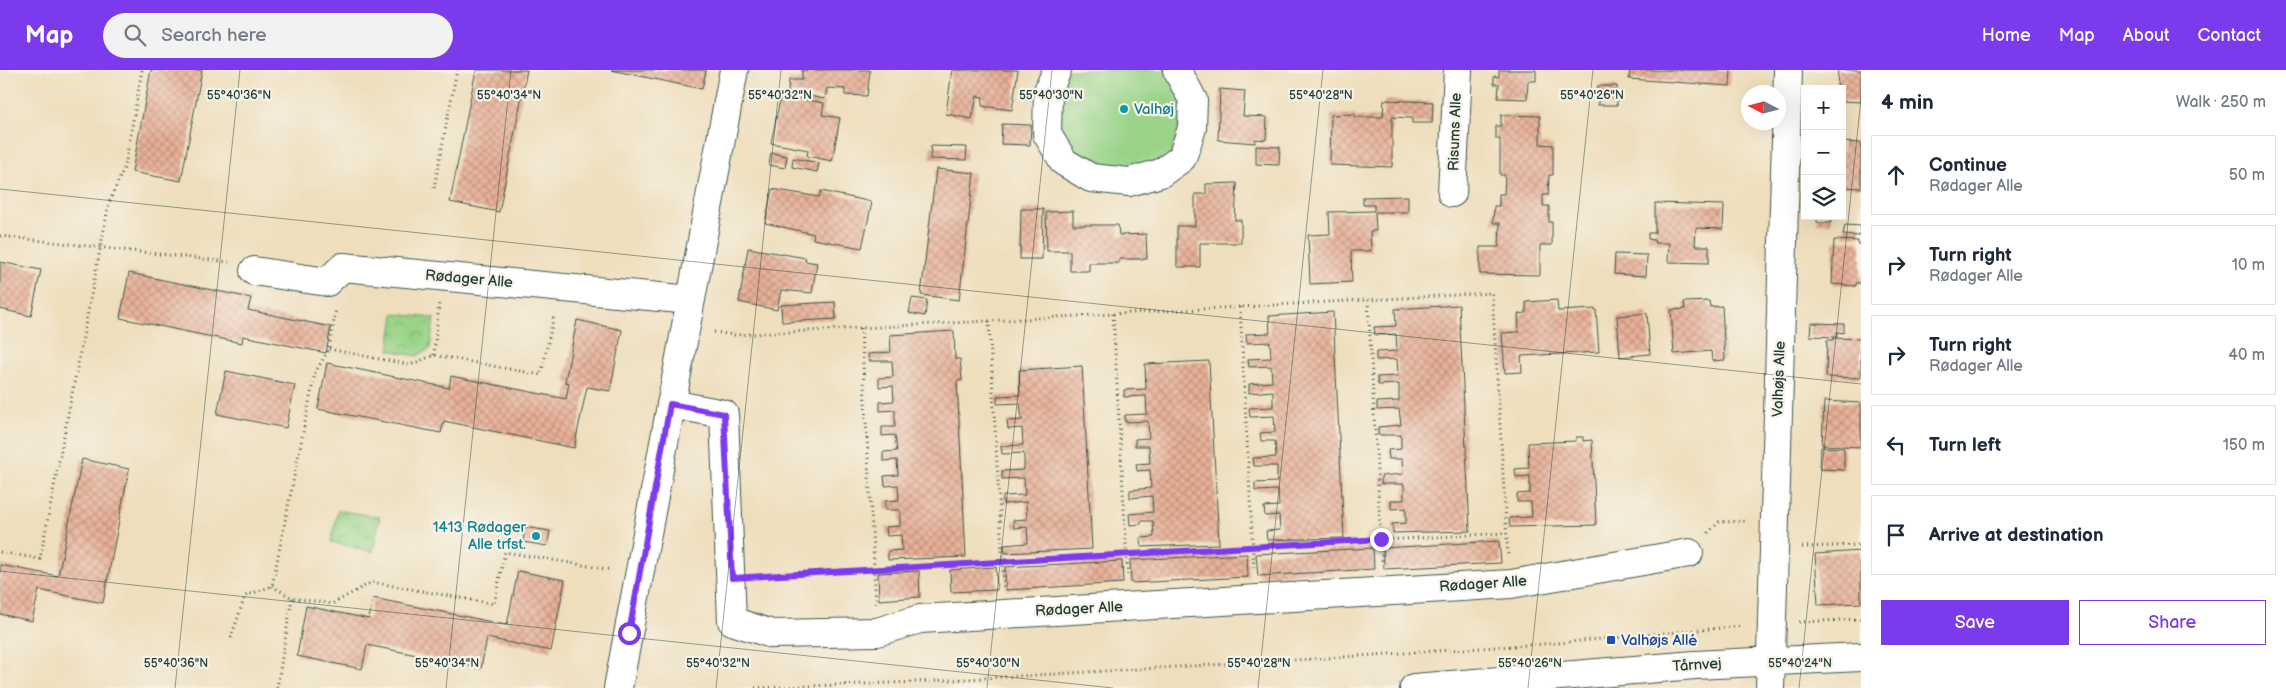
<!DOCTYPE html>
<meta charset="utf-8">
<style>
:root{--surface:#fff;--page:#f2f2f3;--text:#1f2937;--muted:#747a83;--line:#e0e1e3;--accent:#7c3aed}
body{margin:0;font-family:"Balsamiq Sans",sans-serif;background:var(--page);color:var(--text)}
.controls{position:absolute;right:15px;top:15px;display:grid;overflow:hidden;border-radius:0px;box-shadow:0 5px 20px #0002}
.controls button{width:45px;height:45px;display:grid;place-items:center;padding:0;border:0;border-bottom:1px solid var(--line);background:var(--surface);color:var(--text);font:25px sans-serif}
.compass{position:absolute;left:1741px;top:15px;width:45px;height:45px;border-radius:50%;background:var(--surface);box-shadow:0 5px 20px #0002;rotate:276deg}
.stop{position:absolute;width:15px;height:15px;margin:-11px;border:4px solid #7c3aed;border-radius:50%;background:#fff}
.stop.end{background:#7c3aed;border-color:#fff;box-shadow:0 1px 5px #0008}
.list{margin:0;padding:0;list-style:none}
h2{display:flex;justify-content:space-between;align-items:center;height:65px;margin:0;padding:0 20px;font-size:21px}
h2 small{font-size:16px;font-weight:400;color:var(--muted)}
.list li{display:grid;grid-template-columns:32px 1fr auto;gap:15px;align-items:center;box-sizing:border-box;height:80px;margin:0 10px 10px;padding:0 10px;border:1px solid var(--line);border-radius:0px}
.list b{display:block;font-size:19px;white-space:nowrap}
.list p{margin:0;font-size:16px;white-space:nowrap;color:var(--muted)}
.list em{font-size:16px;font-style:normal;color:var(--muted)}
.actions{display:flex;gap:10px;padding:15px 20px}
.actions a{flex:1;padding:11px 0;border:1px solid var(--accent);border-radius:0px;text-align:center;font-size:18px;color:var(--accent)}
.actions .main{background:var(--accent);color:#fff}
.icon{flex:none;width:28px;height:28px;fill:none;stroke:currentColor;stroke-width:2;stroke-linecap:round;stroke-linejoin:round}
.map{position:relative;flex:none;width:1861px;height:618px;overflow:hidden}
header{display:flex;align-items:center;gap:30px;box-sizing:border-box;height:70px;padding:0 25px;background:var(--accent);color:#fff}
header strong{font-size:24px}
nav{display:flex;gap:28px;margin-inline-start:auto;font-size:18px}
.search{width:350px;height:45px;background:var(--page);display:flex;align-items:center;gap:12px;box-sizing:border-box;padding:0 18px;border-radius:28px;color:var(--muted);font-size:19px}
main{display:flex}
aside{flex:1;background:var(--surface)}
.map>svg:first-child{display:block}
.green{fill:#98d387;stroke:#5c885e}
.park{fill:url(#park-crowns);stroke:#5c885e}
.building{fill:url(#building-cross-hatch)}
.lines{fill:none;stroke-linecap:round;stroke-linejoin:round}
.minor-casing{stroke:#3e5548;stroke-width:30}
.path{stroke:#3e5548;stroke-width:3;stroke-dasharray:1 4;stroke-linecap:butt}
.minor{stroke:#fff;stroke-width:28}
.route{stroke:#7c3aed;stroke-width:6}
.ticks{fill:none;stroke:#1f3d34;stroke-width:1;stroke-opacity:0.45}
.culture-dot{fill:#0f9aa8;stroke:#f7f3e8;stroke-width:2}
.transit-dot{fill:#1a4fb4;stroke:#f7f3e8;stroke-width:2}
.labels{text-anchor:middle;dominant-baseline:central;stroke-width:4.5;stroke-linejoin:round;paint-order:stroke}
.culture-label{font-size:15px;fill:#0d838f;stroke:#f7f3e8;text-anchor:start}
.street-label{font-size:15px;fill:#1f3d34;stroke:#f7f3e8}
.transit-label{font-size:15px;fill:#164399;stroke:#f7f3e8;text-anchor:start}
.ticks-label{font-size:12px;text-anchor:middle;fill:#1f3d34;stroke:#f7f3e8;stroke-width:4.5;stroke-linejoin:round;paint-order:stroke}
</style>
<header>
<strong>Map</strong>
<div class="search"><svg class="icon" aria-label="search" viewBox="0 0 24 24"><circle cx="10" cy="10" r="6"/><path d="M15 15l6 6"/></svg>Search here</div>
<nav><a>Home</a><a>Map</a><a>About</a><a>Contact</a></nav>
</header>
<main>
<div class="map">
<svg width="1861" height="618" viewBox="0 0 1861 618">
<defs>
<pattern id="park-crowns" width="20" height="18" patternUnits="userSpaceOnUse" patternTransform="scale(1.25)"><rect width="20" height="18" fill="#98d387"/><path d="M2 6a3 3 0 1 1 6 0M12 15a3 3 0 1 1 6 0" fill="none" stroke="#7bac6f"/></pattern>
<pattern id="building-cross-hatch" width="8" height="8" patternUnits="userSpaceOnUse" patternTransform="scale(1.25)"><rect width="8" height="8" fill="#e9b198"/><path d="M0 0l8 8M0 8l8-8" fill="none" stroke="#bc917d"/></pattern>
</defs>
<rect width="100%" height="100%" fill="#f7f3e8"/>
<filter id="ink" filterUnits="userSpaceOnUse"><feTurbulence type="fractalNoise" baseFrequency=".02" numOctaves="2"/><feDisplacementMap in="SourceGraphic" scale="10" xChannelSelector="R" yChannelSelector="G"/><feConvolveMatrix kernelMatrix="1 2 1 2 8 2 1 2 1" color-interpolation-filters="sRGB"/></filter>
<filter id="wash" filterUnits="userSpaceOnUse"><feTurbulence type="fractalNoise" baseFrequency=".0096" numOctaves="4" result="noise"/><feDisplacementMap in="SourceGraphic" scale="20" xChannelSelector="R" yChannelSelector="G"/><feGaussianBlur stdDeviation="1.12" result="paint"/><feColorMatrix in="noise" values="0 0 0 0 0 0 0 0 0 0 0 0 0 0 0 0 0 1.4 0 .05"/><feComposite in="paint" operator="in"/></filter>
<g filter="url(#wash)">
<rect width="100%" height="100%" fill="#eedebc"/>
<path class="green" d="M1069,0h97l19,35 -14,50 -37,15 -36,-3 -19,-9 -21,-25 2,-46z"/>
<path class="park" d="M394,244l40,4 -4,31 -14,7 -27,-6z
M338,440l42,7 -7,35 -42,-10z"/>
<g id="blocks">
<path class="building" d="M151,0h51l-21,111 -49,-9z
M476,0h51l-28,142 -49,-10z
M611,0h95l-4,19z
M802,0h68l-3,26 -22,-1v-6l-18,-1 -2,11 -37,-7 1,-12h13z
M952,0h66l-6,40 -30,-4 1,-9 -6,-1 -5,23 -26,-5z
M1499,0h37v11h-8l-1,18 -29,-1 1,-14h-5v-8l5,1z
M1630,0h101l-1,16 -101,-7z
M1838,0h23v32l-19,-1v-12h-5z
M1598,16h19v19h-19z
M1220,19l25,2 -2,25 24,1 -1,23 -11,-1v4l-37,-3z
M781,25l43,8 -2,12 18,3 -8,43 -25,-5 1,-6 -37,-7z
M1384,30l49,2 -1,21h-20v-5l-20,-1v50l-62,-2 1,-50 24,-1v3h28z
M1501,45l39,1v28l13,1v30h-4l-1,20h-5v11h6v16h3v23h-12v30l-60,-1v-27h19l1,-24h-7l1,-17h5v-12h5l1,-19h-5v-36h-4v-13h5z
M1002,54l29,1 -1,20 -29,-1z
M1842,72l19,1v45l-19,-1z
M931,76l36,1 -1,13 -36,-1z
M1256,76l24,1 -1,18 -23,-1z
M771,83l16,3 -2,12 -16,-3z
M793,88l26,5 -2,9 -25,-5z
M936,99l38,4 -15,127 -38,-5z
M1237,113l-2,37h6v23h-41v24h-23v-41h18v-32h11v-10z
M772,119l47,8 2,-6 51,11 -10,46 -49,-9 1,-5 -49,-11z
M1408,126v16h-33l1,19h-6l1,20h-20l1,31 -42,2 -2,-49 22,-1 -1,-22 45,-1v-6h-11v-8z
M1655,133l69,2 -1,24 -27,-1 -1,18h14v17l-41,-1 1,-19h-14l-1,-3 -6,-1v-6h7z
M1021,139h22l-1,50h-22z
M1073,141v14h45l1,10 27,-1 1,25h-28v4h-30v8h-19v-20h-23l-1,-39z
M1817,146h14v7h-14z
M1845,155l16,1 -1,10 -17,-1z
M1834,170l24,1v3h3v39h-5v3l-24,-2z
M748,178l58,10 -1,3 12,2 -5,30 -31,-3 -4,20 -38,-8z
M1615,184l32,1 -1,21 -32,-2z
M0,192l41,8 -10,46 -31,-7z
M129,203l122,25 -3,12 83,17 -5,26 -83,-17 -1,7 -122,-25z
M912,228l15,2 -2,16 -16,-3z
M1557,230l1,11 38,-2 3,43 -78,4 1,16 -17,1 -3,-40 17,-1 -1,-18 8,-1v-11z
M1709,231l1,6 12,-1 3,54 -13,1 -1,-10 -37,3 -3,-44 14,-1 -1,-7z
M835,232l1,17 -54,3 -1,-17z
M1459,235l11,226 -77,2 -1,-9 14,-1v-15l-15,1v-9h13v-16h-23v-8l22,-2 -1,-15h-13l-1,-9 13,-1v-14h-23v-8l23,-2 -2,-16 -22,1v-8l22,-1v-17l-21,1 -1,-8 21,-1 -1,-17 -21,1v-8l21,-1 -1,-17 -21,1 -1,-8 22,-1 -1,-17z
M1333,242l11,226 -77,2 -1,-9 14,-1 -1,-15 -14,1 -1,-9 15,-1 -1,-16 -23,1v-8l22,-1v-16h-23l-1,-8 23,-1 -1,-16h-14l-1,-8 15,-1 -1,-16 -24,1 -1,-9 24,-1v-16l-24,2v-9l23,-2 -1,-16 -22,1 -1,-8 23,-1 -1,-16 -23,1 -1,-9 24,-1 -1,-17z
M1647,243l3,41 -30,3 -3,-41z
M577,250l45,10 -12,61 -23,-4 -13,61 -130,-27 -3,12 -123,-24 9,-46 122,25 2,-12 115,23 3,-16 -4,-1z
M1811,253l33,1v9l-7,-1v5l-27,-1z
M954,261l1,28h5l2,21 -5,1 9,176 -78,3v-9l14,-1 -1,-15 -14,1 -1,-9 14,-1v-16h-15v-9l14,-1 -1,-15 -13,1 -1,-10 14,-1 -1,-15 -14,1v-9l14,-1 -2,-16 -13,1v-9h13v-17l-15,1v-9l14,-1 -1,-15 -14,1v-9l14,-1 -1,-16h-23l-1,-7 23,-2 -1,-17z
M1834,268l27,1v39l-35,-1 1,-37h6z
M1209,291l10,183 -78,3 -1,-9 14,-1 -1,-16h-12v3l-11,1 -1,-11 24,-2 -1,-16 -22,2v-8l21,-2 -1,-18 -13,1 -1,-7 14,-1 -1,-17h-14v-7l14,-1 -1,-17 -23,1v-7l22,-1 -1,-18 -22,1v-7l22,-1 -1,-25z
M1082,296l10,183 -87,4 -1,-8 24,-2 -1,-16 -13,1 -1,-8 14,-1 -1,-17 -23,2v-8l22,-1 -1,-17 -22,1v-8l22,-1v-17l-22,1 -1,-8 22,-1 -1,-17 -14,1 -1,-8 15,-1 -2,-17 -23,1v-8l23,-1 -1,-25z
M226,301l69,14 -9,43 -69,-14z
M1824,331l37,2v44l-39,-2z
M1576,367h7v4l9,-1 4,85 -86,2 -1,-9 23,-1 -1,-15h-14v-8l13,-1v-17l-14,1 -1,-8 14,-1 -1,-25 48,-2z
M1821,377l23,1v22l-24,-1z
M82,389l47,10 -26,134 -64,-13 -7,31 -32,-7v-49l58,11z
M525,457l25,4 -3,15 -24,-4z
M1499,471l2,22 -117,6 -1,-21z
M1373,478l1,21 -116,7 -2,-22z
M1861,481v52l-43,2 -3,-51z
M1247,484l1,23 -117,6 -1,-23z
M1122,491l1,22 -117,7 -1,-23z
M996,497l1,23 -46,2 -1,-22z
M518,501l47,9 -14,71 -64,-13 -6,30 -114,-23 -5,24 -65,-13 9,-50 63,13 4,-21 134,27z
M919,501l1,26 -41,3 -1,-27z"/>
</g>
</g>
<g filter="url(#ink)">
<use href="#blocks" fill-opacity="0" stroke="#3e5548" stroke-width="1"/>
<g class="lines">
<defs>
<path id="minor" d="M1057,0l-9,21 -1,43 17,28 27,16 38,4 32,-9 21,-15 10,-30 1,-28 -16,-30
M1452,123l6,-123
M254,201l73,11 16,-15 348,33
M671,334l53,10 8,207 40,13 105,-2 43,-13 591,-35 178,-31
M618,618l116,-618
M1414,618l281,-23 166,-8
M1770,618l18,-618"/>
</defs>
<use href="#minor" class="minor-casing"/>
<path class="path" d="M434,118l23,-118
M0,166l229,26
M1368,230l14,263
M1240,237l14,264
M1113,244l15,264
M989,251l15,266
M861,258l15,276
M714,262l20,3 758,-42 16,263
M329,279l81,16 24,-10 107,20 13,-60
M434,285l5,-52
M1708,463l11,-11 28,-1
M1802,477l59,-2
M0,482l40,7 69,-356 16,-37 17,-96
M758,506l748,-43
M272,516l20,12 40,6 40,-22 122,22 11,-52 107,18
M1799,552l62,-3
M231,568l14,-42 27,-10 43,-213 14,-24 7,-40
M277,618l15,-90
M755,618l161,-6 396,-23 246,-16 185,-17"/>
<use href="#minor" class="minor"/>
</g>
</g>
<g class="lines" filter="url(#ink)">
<path class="route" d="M629,563l41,-229 54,10 8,164 649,-39"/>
</g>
<path class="ticks" d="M0,119l1861,195M0,501l1113,117M175,618l65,-618M446,618l65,-618M716,618l65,-618M987,618l65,-618M1258,618l65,-618M1528,618l65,-618M1799,618l62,-589"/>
<g class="culture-dot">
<circle cx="1124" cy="39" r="5"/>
<circle cx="536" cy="466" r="5"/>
</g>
<rect class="transit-dot" x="1606" y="565" width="10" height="10" rx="2.5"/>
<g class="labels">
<g class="culture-label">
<text x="1134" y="39">Valhøj</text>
<text x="526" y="457" text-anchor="end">1413 Rødager<tspan x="526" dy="17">Alle trfst.</tspan></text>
</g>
<g class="street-label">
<text transform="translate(1455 62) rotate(-88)">Risums Alle</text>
<text transform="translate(469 209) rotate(5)">Rødager Alle</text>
<text transform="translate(1779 309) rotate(-88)">Valhøjs Alle</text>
<text transform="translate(1483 514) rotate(-4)">Rødager Alle</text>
<text transform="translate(1079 539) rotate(-3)">Rødager Alle</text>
<text transform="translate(1697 595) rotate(-4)">Tårnvej</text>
</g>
<g class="transit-label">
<text x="1621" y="570">Valhøjs Allé</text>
</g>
</g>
<g class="ticks-label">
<text x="239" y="29">55°40'36"N</text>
<text x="509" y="29">55°40'34"N</text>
<text x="780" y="29">55°40'32"N</text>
<text x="1051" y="29">55°40'30"N</text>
<text x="1321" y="29">55°40'28"N</text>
<text x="1592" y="29">55°40'26"N</text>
<text x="176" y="597">55°40'36"N</text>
<text x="447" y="597">55°40'34"N</text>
<text x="718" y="597">55°40'32"N</text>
<text x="988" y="597">55°40'30"N</text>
<text x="1259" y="597">55°40'28"N</text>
<text x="1530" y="597">55°40'26"N</text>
<text x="1800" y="597">55°40'24"N</text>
</g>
</svg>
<div class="controls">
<button>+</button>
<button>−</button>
<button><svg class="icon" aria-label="layers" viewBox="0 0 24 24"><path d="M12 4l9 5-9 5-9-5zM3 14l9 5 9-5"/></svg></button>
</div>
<svg class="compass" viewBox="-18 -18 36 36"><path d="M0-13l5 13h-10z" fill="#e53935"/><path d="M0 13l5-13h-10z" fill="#747a83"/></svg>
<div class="stop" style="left:629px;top:563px"></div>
<div class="stop end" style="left:1381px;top:469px"></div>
</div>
<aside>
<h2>4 min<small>Walk · 250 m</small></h2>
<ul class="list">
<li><svg class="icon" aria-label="ahead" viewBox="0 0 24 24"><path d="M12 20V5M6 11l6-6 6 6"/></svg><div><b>Continue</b><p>Rødager Alle</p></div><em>50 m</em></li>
<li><svg class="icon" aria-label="right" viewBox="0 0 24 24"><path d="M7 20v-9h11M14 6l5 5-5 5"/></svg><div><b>Turn right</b><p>Rødager Alle</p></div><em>10 m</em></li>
<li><svg class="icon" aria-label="right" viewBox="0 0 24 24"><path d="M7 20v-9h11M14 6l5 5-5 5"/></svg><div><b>Turn right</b><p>Rødager Alle</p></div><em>40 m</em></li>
<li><svg class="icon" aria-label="left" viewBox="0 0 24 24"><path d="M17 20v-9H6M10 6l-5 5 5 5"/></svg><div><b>Turn left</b></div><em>150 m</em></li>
<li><svg class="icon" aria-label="arrive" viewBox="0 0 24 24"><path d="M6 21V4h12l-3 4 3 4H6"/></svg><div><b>Arrive at destination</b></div></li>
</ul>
<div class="actions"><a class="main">Save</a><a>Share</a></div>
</aside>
</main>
